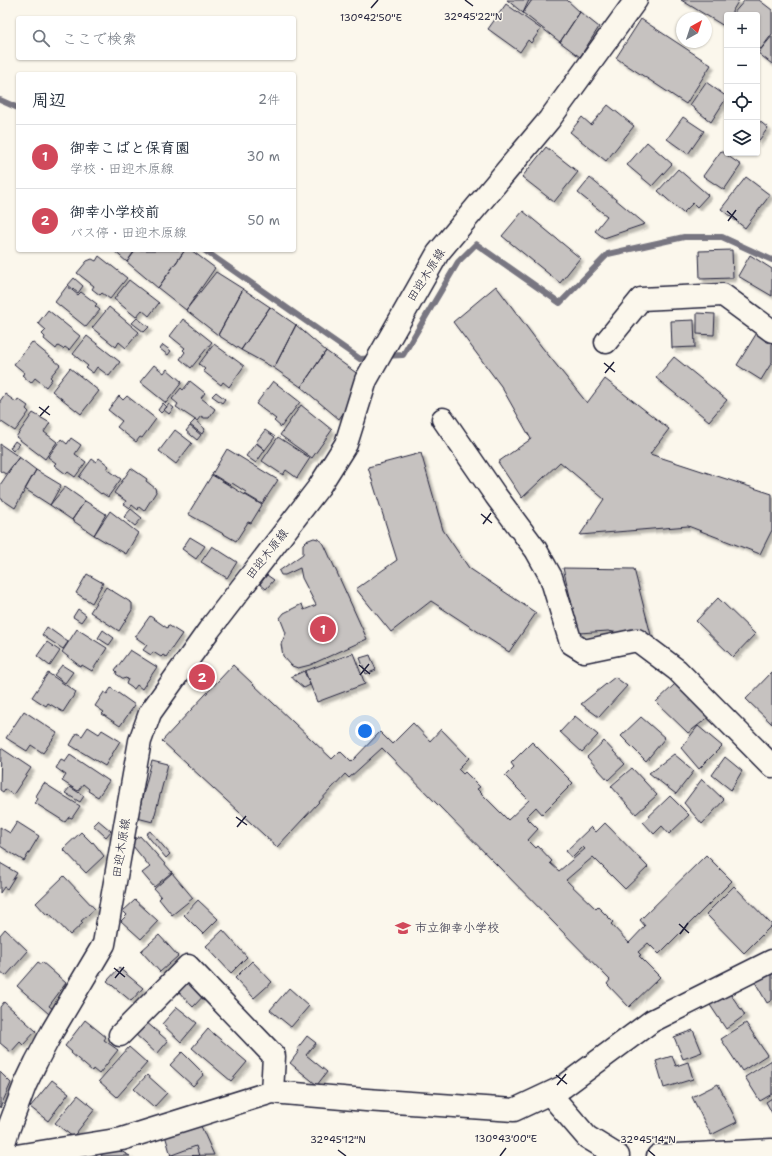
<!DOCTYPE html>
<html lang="ja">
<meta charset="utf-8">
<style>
:root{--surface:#fff;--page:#f2f2f3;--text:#1f2937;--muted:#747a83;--line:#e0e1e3;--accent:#d1495b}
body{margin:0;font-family:"Shantell Sans","Klee One",sans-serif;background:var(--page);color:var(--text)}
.controls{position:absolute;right:12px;top:12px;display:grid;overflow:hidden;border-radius:4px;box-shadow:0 1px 3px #0004}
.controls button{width:36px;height:36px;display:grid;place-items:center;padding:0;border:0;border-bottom:1px solid var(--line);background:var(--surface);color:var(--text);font:20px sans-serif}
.compass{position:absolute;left:676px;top:12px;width:36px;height:36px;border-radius:50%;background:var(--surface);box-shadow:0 1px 3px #0004;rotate:39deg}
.you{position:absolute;left:365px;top:731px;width:14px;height:14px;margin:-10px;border:3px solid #fff;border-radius:50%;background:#1a73e8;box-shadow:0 0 0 6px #1a73e833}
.badge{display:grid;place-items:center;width:26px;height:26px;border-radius:50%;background:var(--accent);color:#fff;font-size:13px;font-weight:700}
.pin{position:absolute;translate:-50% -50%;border:2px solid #fff;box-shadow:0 1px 4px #0006}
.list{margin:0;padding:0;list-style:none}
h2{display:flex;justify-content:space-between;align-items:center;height:52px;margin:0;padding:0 16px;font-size:17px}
h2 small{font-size:13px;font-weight:400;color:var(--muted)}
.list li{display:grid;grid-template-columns:26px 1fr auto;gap:12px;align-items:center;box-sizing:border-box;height:64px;padding:0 16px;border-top:1px solid var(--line)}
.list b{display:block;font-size:15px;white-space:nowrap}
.list p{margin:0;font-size:13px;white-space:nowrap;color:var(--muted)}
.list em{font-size:13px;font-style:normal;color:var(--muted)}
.icon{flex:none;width:22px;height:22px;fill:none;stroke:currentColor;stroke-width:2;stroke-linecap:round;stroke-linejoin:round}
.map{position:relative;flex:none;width:772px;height:1156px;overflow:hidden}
.search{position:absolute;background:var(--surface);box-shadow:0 1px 3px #0004;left:16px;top:16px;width:280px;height:44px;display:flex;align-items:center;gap:10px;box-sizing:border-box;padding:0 14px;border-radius:4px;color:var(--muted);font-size:15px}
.panel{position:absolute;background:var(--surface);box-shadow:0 1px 3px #0004;left:16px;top:72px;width:280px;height:180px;border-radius:4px}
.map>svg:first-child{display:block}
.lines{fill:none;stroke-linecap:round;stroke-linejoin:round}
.stream{stroke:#787681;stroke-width:6}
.building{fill:#c6c2c0;stroke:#22223b;filter:url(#shadow)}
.minor-casing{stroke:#22223b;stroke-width:25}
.secondary-casing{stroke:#22223b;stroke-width:25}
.minor{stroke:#fbf7ec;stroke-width:22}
.secondary{stroke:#fbf7ec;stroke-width:22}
.ticks{fill:none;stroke:#22223b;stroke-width:1.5}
.labels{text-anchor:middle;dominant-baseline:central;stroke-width:3;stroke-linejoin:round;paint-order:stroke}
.street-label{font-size:12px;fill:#22223b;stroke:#fbf7ec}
.poi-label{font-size:12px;fill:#22223b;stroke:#fbf7ec;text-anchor:start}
.ticks-label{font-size:10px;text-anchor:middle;fill:#22223b;stroke:#fbf7ec;stroke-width:3;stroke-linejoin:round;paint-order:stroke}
</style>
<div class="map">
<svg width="772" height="1156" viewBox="0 0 772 1156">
<defs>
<filter id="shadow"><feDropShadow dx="3.5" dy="3.5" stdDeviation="1" flood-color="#0004"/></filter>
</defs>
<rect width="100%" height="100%" fill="#fbf7ec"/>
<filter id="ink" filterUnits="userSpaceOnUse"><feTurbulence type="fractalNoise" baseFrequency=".025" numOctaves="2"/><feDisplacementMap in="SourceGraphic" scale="8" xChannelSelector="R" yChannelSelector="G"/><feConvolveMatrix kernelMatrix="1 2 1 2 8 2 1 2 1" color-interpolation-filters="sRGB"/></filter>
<g filter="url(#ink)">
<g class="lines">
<path class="stream" d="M0,100l18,8
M204,250l156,109 13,-1
M384,356l19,-1 55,-93 18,-18 84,59 48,-49 76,-17h38l50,23"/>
</g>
<path class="building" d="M507,0h25l-9,13z
M529,0h38l13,12 -20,30 -37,-29z
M681,0h58l-9,15h-3v5l-3,6z
M745,0h14l13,10v24l-11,15 -4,-2v-32h-25z
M506,4l35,25 -10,14 -3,-3 -8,12 -32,-23z
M580,12l19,15 -19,30 -20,-15z
M641,19l70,46 -25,39 -70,-46z
M772,36v28l-14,-11z
M706,82l21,15 -16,25 -21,-17z
M608,105l26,21 -28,35 -36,-29 12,-15 9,8z
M683,117l21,14 -16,23 -21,-15z
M757,119l11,9 -11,15z
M647,142l25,22 -20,22 -25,-21z
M546,147l32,25 -24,30 -32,-25z
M721,151l20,14 -17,25 -21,-14z
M678,169l30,26 -11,12 -4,-4 -10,10 -25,-22z
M746,177l24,18 -25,33 -24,-19z
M590,178l55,46 -41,14 -9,-7 12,-15 -29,-23z
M523,211l57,47 -20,25 -58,-47z
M113,250h22l-8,12z
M136,250h49l-27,38 -31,-26z
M185,250h6l24,18 -29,42 -28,-22z
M732,250l1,28 -33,1 -1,-28z
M750,255l22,14v27l-34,-20z
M99,256l28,22 -17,21 -8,-6 -2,2 -8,-6 2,-3 -17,-13 10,-12 5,-2 4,2z
M216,272l27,17 -25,46 -32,-25z
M74,278l9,8 -5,7 -10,-8z
M129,280l30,23 -10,13 -7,-6 -6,7 -22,-18z
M67,286l11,9 3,-3 16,12 -2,2 5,4 -14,17 -31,-25z
M496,286l45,60 46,57 18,-24 64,50 -19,25 122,40v36l-12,24 -72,-28 -108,9 24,-36 -44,-37 -38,36 -24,-36 33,-23 -30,-53 -48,-64z
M243,289l27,18 -29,43 -23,-15z
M109,307l30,25 -13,16 -7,-6 -3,5 -24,-19z
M270,307l26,18 -22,43 -33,-18z
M48,310l32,26 -11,14 -4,-3 -2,2 -5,-3 -2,3 -12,-10 1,-2 -3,-3 4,-4 -8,-7z
M697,313l18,1 -1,21 -17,-1z
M137,318l12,9 -5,5 -12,-9z
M183,319l29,23 -21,26 -11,-9 5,-7 -2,-2 2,-2 -15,-12z
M694,320l1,27 -23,1 -1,-27z
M296,325l30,26 -25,36 -27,-19z
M758,331l14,9v22l-11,18 -24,-15z
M87,336l33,26 -11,14 -12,-9 -4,6 -7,-5 2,-2 -15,-12z
M32,342l28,23 -10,12 2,2 -6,8 -11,-9 -4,5 -9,-8 3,-2 -11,-9z
M214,344l30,22 -15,21 -6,-5 -2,3 -18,-14 2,-2 -6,-5z
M163,345l8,6 -3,4 -8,-6z
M326,351l40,29 -27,39 -38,-32z
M674,357l53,43 -18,21 -53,-43z
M154,365l10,8 3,-4 15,13 -16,21 -26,-21z
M70,368l29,23 -18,23 -29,-23z
M190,381l15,12 -4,5 14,11 -6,9h-5l-3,-2 -4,5 -21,-14 2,-3 -6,-5 9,-11 2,2z
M273,381l27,21 -19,25 -7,-6 2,-2 -20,-15z
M216,392l9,7 -3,4 -10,-7z
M5,394l11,8 2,-3 10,7 -2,3 3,3 -14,19 -15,-10v-20z
M119,396l4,4 4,-4 29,23 -14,19 -2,-1 -4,5 -19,-15 5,-6 -14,-11z
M163,403l4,4 -6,6 -3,-3z
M169,404l5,4 -5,6 -5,-4z
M301,405l31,25 -20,28 -32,-23z
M33,413l17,10 -6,9 13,10 -12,17 -29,-22z
M195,420l10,9 -3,5 -12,-9z
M190,426l11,9 -4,5 -11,-9z
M175,430l17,13 -16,21 -17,-13z
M265,430l10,7 -10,13 -9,-8z
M278,437l32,21 -13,20 -11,-8 -3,5 -21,-14z
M71,438l10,7 -6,9 11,8 -11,15 -7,-5 -2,2 -12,-9 2,-2 -8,-6 13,-18 6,5z
M15,441l4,3 -6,7 -3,-3z
M256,443l9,7 -9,13 -10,-7z
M0,444l19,13 -13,17 -6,-3z
M227,449l51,31 -16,24 -17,-10 1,-2 -14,-9 -2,2 -18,-11z
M421,453l22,77 26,38 67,45 -27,39 -78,-51 -40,31 -35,-43 41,-29 -29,-93z
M19,457l17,13 -21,38 -15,-10v-13z
M99,458l10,8 -2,3 14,10 -13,18 -6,-4 -1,1 -22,-17 13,-18 4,3z
M131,468l16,11 -1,2 9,7 1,4 -12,19 -5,-4 -1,3 -6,-5 -2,3 -6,-4 2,-3 -12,-8z
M36,470l25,15 -11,20 -25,-16z
M212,475l50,30 -11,18 -3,-1 -12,19 -48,-27z
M65,487l20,14 -13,19 -22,-15z
M85,501l21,13 -12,21 -22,-15z
M131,509l11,9 -7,8 -11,-9z
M110,511l28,22 -12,21 -32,-19z
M190,537l15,9 -9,13 -14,-10z
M314,538l4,1 6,5 43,95 -57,26 -12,3 -6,-2 -9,-10 -2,-12 5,-11 -6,-15 4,-5 18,-9 2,6 12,-5 -14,-27 -2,-10 -15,7h-4l-2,-4 24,-17v-10l3,-3z
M212,546l25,16 -10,16 -26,-16z
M563,568l71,1 18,70 -44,-8 -29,2z
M87,574l16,9 -11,20 -16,-10z
M267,575l7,5 -8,9 -6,-5z
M106,587l26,16v7l-13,21 -29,-19z
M718,598l37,36 -22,23 -37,-36z
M78,609l8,6 -5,7 -8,-5z
M150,616l17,12 1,-3 14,9 -16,23 -3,-2 -2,2 -8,-5 -2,3 -8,-5 4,-5 -12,-8z
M47,627l21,15 -5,7 -21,-14z
M77,629l30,19 -15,23 -10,-6 -1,2 -19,-15z
M103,630l11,8 -5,7 -11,-7z
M47,642l13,9 -10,15 -13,-10z
M130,650l27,17 -15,22 -5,-4 -3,4 -8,-5 2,-5 -3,-1 -1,1 -8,-5 1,-2 -2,-2z
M353,653l12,31 -48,18 -12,-31z
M370,655l6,15 -10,4 -6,-16z
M62,665l11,7 -8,11 -11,-8z
M233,665l99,94 8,-8 11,11 29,-30 12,12 21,-21 17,18 11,-12 28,29 -11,11 5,5 2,-2 15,15 -3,2 31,31 21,-20 -24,-24 9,-9 -3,-4 21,-21 41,41 -31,31 -6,-7 -10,10 12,12 -10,11 8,8 2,-2 14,15 -2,2 9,8 26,-22 -2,-2 -11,11 -6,-7 25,-24 5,5 9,-9 43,44 -23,22 -32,-32 -27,23 30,29 2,-2 15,15 -2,2 18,19 16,-17 -5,-6 66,-65 26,26 -73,73 -11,-11 -10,9 3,3 -2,1 21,21 -31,30 -22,-23 3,-4 -228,-232 -33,30 -4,-4 -68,73 -115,-106z
M304,671l6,14 -6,3 -13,-11z
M772,672v52l-26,-25z
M48,673l28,19 -13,20 -15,-9 -2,3 -14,-9z
M615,677l12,9 -28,31 -18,-13z
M675,684l35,32 -22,17 -32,-31z
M111,688l24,17 -15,21 -18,-12 2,-2 -9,-6 9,-14 3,2z
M24,711l33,22 -14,20 -12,-8 -4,6 -21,-13z
M575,716l23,19 -16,17 -22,-20z
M641,717l24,21 -19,23 -25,-25z
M698,726l24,20 -23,23 -18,-21z
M88,727l11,7 3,-4 18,11 -15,25 -35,-21 7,-12 5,3z
M604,741l21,23 -17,16 -21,-23z
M1,748l30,20 -18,27 -8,-6 -2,3 -3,-2z
M674,754l20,17 -18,23 -27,-21z
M70,755l39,26 -11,16 -10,-6 1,-2 -6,-5 -5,7 -16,-10 4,-6 -10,-7 5,-8 4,2z
M725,757l17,14 -11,19 -19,-15z
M152,760l16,4 -15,58 -16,-4z
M632,768l25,27 -21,19 -25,-28z
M702,779l22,21 -22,24 -18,-21z
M44,783l36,23 -8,12 -3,-1 -4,5 -30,-19 3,-4 -2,-3z
M70,787l14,9 -4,6 -15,-9z
M670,796l19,19 -20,19 -7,-8 -8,8 -11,-12z
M98,820l13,11 -5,6 -13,-12z
M17,822l22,14 -15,25 -24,-15v-19l10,6z
M150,831l20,23 -4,4 -20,-24z
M81,832l11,11 1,-1 11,14 -18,17 -23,-24z
M140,836l32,36 -18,15 -12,-14 8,-6 -17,-21 1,-6z
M0,863l17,10 -10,16 -3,-2 -4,6z
M172,873l21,25 -21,17 -13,-16 2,-2 -7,-8z
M64,876l31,33 -14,12 2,2 -13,12 -21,-22 -2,2 -11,-12z
M734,886l38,39 -28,28 -38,-39z
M135,900l23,21 -17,18 -20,-18 6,-6 -4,-4z
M198,900l20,19 -15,15 -19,-19z
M5,929l23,22 -22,25 -6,-5v-36z
M223,930l24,27 -16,16 -25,-27z
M159,935l19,21 -18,16 -19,-21z
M252,961l20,21 -18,16 -19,-20z
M38,962l3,2 1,-2 24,21 -17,23 4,3 -4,5 -32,-28z
M119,968l24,20 -12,13 -24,-20z
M189,973l19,18 -15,16 -18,-19z
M772,973v27l-5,3 -12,-21z
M289,988l20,18 -18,21 -21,-17z
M729,992l16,23 -19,14 -16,-24z
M4,1002l32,29 -13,14 -3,-3 -9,10 -11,-9v-36z
M177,1007l20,16 -16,19 -19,-18z
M85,1020l21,17 -2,3 14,10 -19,24 -6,-5 -1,2 -21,-18 1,-1 -7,-6z
M145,1021l23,20 -11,13 -23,-21z
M746,1023l21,32 -25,16 -21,-32z
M208,1029l39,33 -16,19 -39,-33z
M693,1030l9,22 -19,7 -9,-22z
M307,1036l9,7 -10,12 21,17 -10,13 -27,-22 9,-12 -2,-2z
M129,1047l18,16 -30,34 -18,-16z
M182,1052l22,22 -11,12 -23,-21z
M672,1056l4,10 12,-4 5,17 -29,9 -8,-27z
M772,1060v34l-12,7 -15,-24z
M0,1072l11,11 -11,25z
M147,1075l20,18 -13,14 -20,-18z
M52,1080l17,13 -21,28 -18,-14z
M718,1084l19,38 -26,13 -19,-38z
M78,1095l17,14 -22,28 -18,-14z
M772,1098v15l-6,-11z
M200,1124l14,31 -43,1 -6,-21z
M107,1144l23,12h-29z
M196,1146l3,10h-30z"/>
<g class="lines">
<defs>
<path id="minor" d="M606,342l35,-43 82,-4 49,36
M443,419l53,77 40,54 15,27 20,66 13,8 53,-11 40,30 95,96
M120,1035l68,-69 86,90 -2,36
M550,1094l37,43 31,19
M16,1156l106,-17 150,-47 94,8 148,10 49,-23 89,-66 120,-60
M658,1156l114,-6"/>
<path id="secondary" d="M0,1156l8,-26 17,-45 11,-23 17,-32 51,-86 36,-203 10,-28 59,-83 110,-143 27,-43 20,-64 72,-127 111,-133 87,-120"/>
</defs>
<use href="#minor" class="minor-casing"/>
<use href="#secondary" class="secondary-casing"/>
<use href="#minor" class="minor"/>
<use href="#secondary" class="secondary"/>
</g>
</g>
<path class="ticks" d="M465,0l8,6M371,8l7,-8M727,211l10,9M728,221l8,-11M604,363l11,9M605,373l9,-11M39,407l11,8M40,416l9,-10M481,514l11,9M483,524l8,-11M359,665l11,9M360,675l9,-11M236,817l11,8M237,827l9,-11M679,924l10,9M680,934l8,-11M114,968l11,9M115,978l9,-11M556,1075l11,9M557,1085l9,-11M338,1150l8,6M648,1150l7,6M500,1156l6,-8"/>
<defs>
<symbol id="school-bare" viewBox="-9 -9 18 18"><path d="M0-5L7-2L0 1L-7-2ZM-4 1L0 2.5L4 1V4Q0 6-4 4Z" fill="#d1495b" stroke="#fbf7ec" stroke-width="2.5" paint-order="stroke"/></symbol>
</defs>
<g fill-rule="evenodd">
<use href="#school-bare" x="392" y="917" width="22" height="22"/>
</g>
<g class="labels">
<g class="street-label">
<text transform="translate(426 275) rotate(-58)">田迎木原線</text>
<text transform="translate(267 554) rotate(-52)">田迎木原線</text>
<text transform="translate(121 848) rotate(-81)">田迎木原線</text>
</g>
<g class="poi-label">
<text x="415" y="928">市立御幸小学校</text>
</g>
</g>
<g class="ticks-label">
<text x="473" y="20">32°45'22"N</text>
<text x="371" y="21">130°42'50"E</text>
<text x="506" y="1142">130°43'00"E</text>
<text x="338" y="1143">32°45'12"N</text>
<text x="648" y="1143">32°45'14"N</text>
</g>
</svg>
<div class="controls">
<button>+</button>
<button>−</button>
<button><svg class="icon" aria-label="locate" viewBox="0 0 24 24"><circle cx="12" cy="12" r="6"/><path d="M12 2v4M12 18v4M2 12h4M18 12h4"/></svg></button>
<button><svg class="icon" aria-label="layers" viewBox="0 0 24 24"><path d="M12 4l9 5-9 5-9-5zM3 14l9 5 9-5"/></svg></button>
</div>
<svg class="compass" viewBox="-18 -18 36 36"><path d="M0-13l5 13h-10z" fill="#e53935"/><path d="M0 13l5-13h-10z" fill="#747a83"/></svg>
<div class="you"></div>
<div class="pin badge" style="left:323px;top:629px">1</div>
<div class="pin badge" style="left:202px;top:677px">2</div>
<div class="search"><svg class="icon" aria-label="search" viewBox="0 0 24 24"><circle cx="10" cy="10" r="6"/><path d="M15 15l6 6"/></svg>ここで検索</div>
<section class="panel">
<h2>周辺<small>2件</small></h2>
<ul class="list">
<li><span class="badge">1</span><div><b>御幸こばと保育園</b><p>学校 · 田迎木原線</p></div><em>30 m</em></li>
<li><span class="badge">2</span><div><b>御幸小学校前</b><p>バス停 · 田迎木原線</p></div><em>50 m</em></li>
</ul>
</section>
</div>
